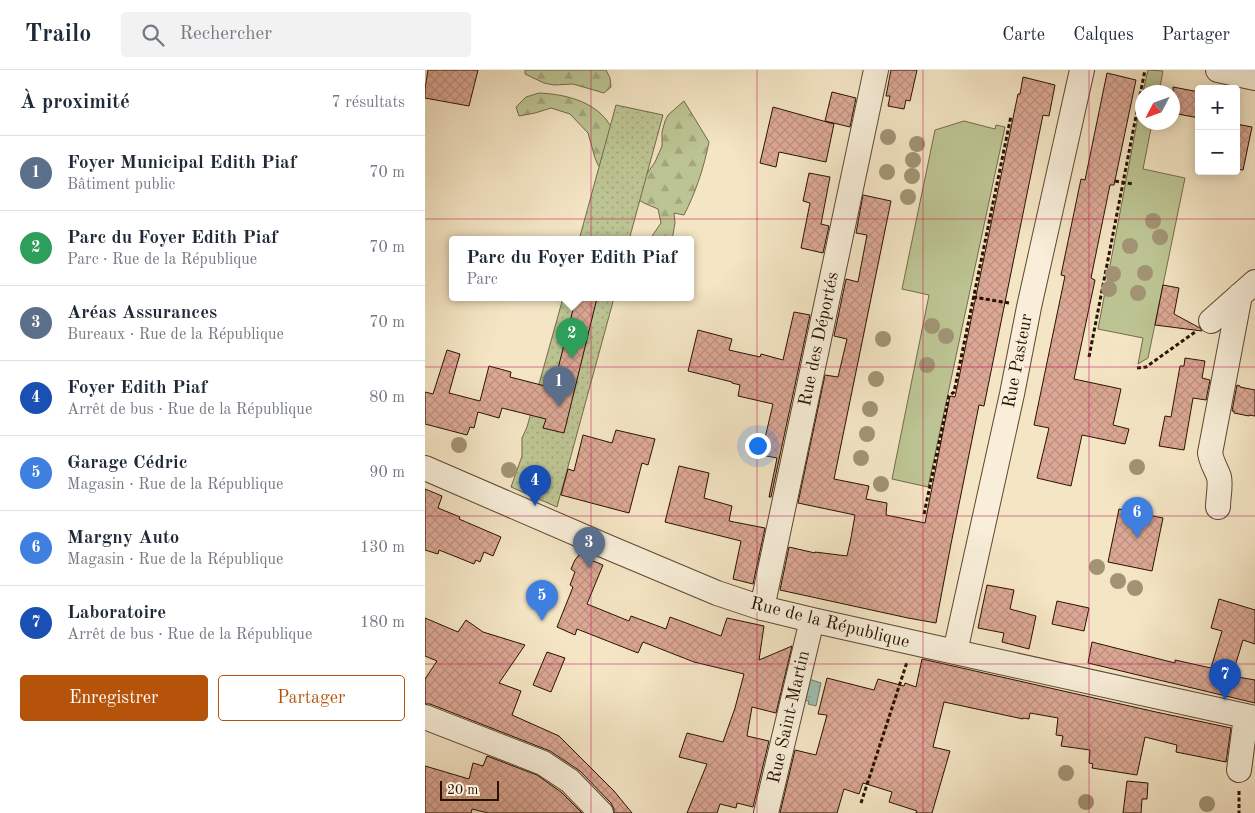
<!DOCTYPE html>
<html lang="fr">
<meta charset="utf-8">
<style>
:root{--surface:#fff;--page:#f2f2f3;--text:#1f2937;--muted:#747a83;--line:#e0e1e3;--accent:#b45309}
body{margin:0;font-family:"Old Standard TT",serif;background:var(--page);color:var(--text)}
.controls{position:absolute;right:15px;top:15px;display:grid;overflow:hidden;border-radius:5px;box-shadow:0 2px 12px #0003}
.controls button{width:45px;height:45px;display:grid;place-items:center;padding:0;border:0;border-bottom:1px solid var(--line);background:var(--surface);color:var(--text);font:25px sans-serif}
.compass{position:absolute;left:710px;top:15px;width:45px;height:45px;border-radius:50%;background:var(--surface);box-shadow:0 2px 12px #0003;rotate:229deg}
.scale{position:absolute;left:15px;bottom:12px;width:59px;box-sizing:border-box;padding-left:5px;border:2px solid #291200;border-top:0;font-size:14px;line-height:18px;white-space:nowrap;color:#291200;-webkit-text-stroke:4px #f8eed9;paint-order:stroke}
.you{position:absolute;left:332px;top:375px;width:18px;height:18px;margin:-12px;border:4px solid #fff;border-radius:50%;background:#1a73e8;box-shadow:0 0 0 8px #1a73e833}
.badge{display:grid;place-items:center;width:32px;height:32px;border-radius:50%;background:var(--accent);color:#fff;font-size:16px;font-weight:700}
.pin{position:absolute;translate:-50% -41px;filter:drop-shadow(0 1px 2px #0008)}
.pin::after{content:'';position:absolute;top:26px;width:18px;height:15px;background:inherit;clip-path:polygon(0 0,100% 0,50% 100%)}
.popup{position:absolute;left:24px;top:166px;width:245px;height:65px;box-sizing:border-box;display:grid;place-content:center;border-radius:5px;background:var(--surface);filter:drop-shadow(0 1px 4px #0005);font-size:16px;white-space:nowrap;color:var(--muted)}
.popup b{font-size:19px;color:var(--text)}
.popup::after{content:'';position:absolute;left:50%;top:100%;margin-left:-10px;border:10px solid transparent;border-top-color:var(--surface)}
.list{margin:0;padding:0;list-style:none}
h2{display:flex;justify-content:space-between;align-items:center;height:65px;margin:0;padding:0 20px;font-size:21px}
h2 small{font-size:16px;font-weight:400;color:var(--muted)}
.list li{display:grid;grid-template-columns:32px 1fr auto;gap:15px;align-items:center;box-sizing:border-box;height:75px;padding:0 20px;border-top:1px solid var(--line)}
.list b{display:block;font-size:19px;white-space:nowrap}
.list p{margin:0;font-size:16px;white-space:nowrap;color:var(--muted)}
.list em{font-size:16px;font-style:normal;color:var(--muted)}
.actions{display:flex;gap:10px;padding:15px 20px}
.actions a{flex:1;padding:11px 0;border:1px solid var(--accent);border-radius:5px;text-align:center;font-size:18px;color:var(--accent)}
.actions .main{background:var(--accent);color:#fff}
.icon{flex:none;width:28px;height:28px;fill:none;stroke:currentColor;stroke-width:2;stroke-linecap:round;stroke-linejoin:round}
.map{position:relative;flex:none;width:830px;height:743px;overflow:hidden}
header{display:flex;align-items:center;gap:30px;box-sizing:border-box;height:70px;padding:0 25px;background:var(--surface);border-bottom:1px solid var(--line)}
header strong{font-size:24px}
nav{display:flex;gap:28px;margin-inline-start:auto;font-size:18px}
.search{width:350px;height:45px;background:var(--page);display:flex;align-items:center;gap:12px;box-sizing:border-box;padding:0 18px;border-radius:5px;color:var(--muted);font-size:19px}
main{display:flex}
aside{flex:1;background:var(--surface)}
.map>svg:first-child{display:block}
.grass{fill:#bdc493;stroke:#736b4a}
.forest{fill:url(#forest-firs);stroke:#736b4a}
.park{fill:url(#park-dots);stroke:#736b4a}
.water{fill:url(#water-ripples);stroke:#6e7a6a}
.building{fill:url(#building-cross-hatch);stroke:#291200}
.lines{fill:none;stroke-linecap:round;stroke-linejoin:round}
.minor-casing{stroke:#5c4731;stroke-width:26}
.path{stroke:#291200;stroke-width:3;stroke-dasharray:4 2.5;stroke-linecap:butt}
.minor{stroke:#f8eed9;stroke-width:24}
.tree{fill:#a19374}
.grid{fill:none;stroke:#c2185b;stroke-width:1;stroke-opacity:0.55}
.labels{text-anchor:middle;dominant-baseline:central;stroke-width:4.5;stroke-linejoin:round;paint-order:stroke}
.street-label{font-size:18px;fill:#291200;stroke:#f8eed9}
</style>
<header>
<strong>Trailo</strong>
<div class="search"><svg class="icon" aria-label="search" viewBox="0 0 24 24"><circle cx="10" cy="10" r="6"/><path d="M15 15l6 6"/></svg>Rechercher</div>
<nav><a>Carte</a><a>Calques</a><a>Partager</a></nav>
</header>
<main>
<aside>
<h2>À proximité<small>7 résultats</small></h2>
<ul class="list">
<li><span class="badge" style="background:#5c6f8a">1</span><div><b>Foyer Municipal Edith Piaf</b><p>Bâtiment public</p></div><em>70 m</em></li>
<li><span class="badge" style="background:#2e9e5b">2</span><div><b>Parc du Foyer Edith Piaf</b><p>Parc · Rue de la République</p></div><em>70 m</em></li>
<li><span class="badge" style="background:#5c6f8a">3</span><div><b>Aréas Assurances</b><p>Bureaux · Rue de la République</p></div><em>70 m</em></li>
<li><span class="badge" style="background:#1a4fb4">4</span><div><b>Foyer Edith Piaf</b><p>Arrêt de bus · Rue de la République</p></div><em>80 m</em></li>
<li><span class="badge" style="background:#3f7fe0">5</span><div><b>Garage Cédric</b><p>Magasin · Rue de la République</p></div><em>90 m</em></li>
<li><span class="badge" style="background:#3f7fe0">6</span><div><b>Margny Auto</b><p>Magasin · Rue de la République</p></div><em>130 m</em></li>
<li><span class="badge" style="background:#1a4fb4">7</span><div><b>Laboratoire</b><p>Arrêt de bus · Rue de la République</p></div><em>180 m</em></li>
</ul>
<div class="actions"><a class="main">Enregistrer</a><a>Partager</a></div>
</aside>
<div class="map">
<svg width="830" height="743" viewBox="0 0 830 743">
<defs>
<pattern id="forest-firs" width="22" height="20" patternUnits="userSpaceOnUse" patternTransform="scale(1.25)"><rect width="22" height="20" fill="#bdc493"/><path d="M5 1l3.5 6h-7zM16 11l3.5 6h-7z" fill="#a2a77d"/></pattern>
<pattern id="park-dots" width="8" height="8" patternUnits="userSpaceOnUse" patternTransform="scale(1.25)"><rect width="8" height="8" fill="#bdc493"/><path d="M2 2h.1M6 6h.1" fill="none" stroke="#a2a77d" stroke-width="1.8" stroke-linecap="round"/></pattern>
<pattern id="water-ripples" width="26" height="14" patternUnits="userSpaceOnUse" patternTransform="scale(1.25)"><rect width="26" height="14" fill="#9cbfb0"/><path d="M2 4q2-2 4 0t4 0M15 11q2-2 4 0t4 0" fill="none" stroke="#86a396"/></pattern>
<pattern id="building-cross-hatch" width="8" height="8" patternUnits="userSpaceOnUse" patternTransform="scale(1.25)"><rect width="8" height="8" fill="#dca895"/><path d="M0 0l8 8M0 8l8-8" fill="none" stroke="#bd907f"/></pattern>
</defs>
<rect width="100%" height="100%" fill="#f4e5c4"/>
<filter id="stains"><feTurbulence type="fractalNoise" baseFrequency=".004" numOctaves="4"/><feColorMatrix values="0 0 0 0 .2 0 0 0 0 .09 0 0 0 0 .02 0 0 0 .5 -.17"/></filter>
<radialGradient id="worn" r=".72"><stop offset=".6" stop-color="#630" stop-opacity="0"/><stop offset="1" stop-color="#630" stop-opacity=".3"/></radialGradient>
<path class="grass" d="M723,0l15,1 -4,21h-16z
M717,26l1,26 9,1 -9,46 42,9 -37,180 -10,6 5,-26 -45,-9z
M539,51l31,8 1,-4 9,2 -77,360 -36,-8 37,-184 -27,-6 33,-159z"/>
<path class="forest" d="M100,0h81l4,8 1,9 -7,6 -31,-9 -19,1 -10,-2 -19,-9z
M114,23c22,1 46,6 62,21 7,6 11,15 16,22l-15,33 -4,-4 -3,-7 -7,-25 -18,-19 -19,-6 -16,5 -16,3 -3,-9 10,-10z
M259,31l25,41c-5,25 -13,50 -25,73l-10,-2 1,10 -3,17h-18l-2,-4 9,-13 -3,-14 -14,-6 -7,-4v-11l18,-26 7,-16v-14l3,-11 3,-6z"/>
<path class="park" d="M191,35l47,10 -34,125h-50z
M138,228h51l-57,209 -46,-20 11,-31v-18l5,-11z"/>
<path class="water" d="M384,609l12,4 -5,23 -8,-2 1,-3 -6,-1z"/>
<path class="building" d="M3,0h50l-9,36 -44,-8v-9z
M466,0h26l-7,31 -4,-1 -2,9 -16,-3 2,-10h-4z
M682,3l29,7 -22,105h-4l-19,93 4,2 -21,99 47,10 -8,36 16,4 -4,15 -43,-9 -11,51 -34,-8 12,-50 -15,-3 31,-149 -4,-1 20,-96 4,1z
M598,7l32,8 -6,31 -6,-1 -59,291 -5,-1 -28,139 -15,79 -28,-5 -128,-28 9,-43 26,6v-1l32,4 4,-18 4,-23 -57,-12 27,-128 13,2 9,-38 -13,-3 12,-57 12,3 9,-47 -11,-2 7,-38 28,6 -57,278 35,7 -3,13 21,4 -1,12 39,8 25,-127 5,1 63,-303h2z
M748,17l26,5v26l-26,-5z
M407,22l24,6 -6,29 -25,-6z
M348,37l61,17 -8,38 -47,-10 -3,15 -16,-4z
M811,54l16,3 -9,43 -7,-1z
M384,103l21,4 -9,47 8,2 -6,27 -22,-5 9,-45 -7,-2z
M738,215l16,3 -5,26 26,14 2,3 -47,-6z
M151,228h21l-33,135 -21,-5 3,-9 -44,-11 -3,10 -21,-6 -4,16 -4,-1 -3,8 -42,-11v-32l8,2 14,-44 13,4 -11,39 31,8 9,-35 22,6 -1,5 43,11z
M369,242l16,3 -39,182h-2l8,-39 -16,-3 12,-51 -35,-8 2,-11 -8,-2v-1l-44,-11 10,-41 34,9 -3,11 31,7 1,-3 22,6z
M760,288l20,3 -3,17 8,2 -4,20 -13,-2 -9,52 -25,-4 6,-30 6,1 9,-51h4z
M812,315l3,1v1l15,3v26l-6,-1v1l-15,-3v-2h-2z
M191,360l39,9 -7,26 -6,-2 -13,50 -68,-18 7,-26 6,2 9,-36 29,8z
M254,396l30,7 -5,25 28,8 -3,15 36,7 -12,56 -20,-5 8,-38 -76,-19z
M0,419l17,7 -4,12 22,9 -1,2 42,18 -8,19 -9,-4 -4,10 -4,-2 -2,4 -35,-14 -1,4 -13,-4z
M694,439l44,9 -11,53 -44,-9z
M154,485l24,10 -16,39 42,17 2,-5 35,13 4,-12 51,19 6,-18 37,8 -5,34 33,-14 -16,67 -24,-6 -5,29 22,5 -16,66 -16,-4 -1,5 -16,-4 -3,9h-30l20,-49 -28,-7 8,-24 36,9 12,-34 9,-34 -50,-12 -51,-20 -5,11 -61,-24 -2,6 -18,-8 16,-40 -3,-2 5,-13 -4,-3 4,-9z
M562,515l27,5 -4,19 26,7 -7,33 -27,-7 2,-9 -26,-5z
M794,529l36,11v34l-12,-4 -11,36 23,4v23l-167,-40 4,-21 83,21v-3l36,8 11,-37 -11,-3z
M632,531l32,7 -5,23 -32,-7z
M0,548l33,14 8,-12 17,12 42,13 -26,38 22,8 -9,24 47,21 55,55 18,22h-18v-4l-3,-6 -31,-32 -30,-20 -120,-47h-5v-25l12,-18 -12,-5z
M122,582l18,6 -14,34 -18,-7z
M497,589l234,53 75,16 -5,34 -50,-10 1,-7 -32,-8 -8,38 -45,-7 1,-4 -4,-1 1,-13 -29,-4 2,-10 -7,-1 2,-17 -28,-5 -1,6 -6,-1v1l-79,-17 -11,45 17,4 -18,62h-16l1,-2 -28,-9 3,-10 -29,-9 -4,11 -15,-5 -7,24h-57l15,-63 21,5 11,-40 -9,-1 9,-36 47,12 4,-11 26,7 1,-3 11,4z
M62,686l50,19 24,17 21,21h-94l-16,-4 -1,4h-46v-47l44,13 4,-16 10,3z
M702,711l21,2 -1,16h-5l-1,14h-18z"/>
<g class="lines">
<defs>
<path id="minor" d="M793,0l37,8
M786,251l44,-39
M0,398l185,80 107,45 45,15 50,12 143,32 300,66
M793,437c0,-10 3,-21 1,-30 -3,-9 -7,-13 -9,-24l30,-158
M337,538l114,-538
M530,582l57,-258 17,-87 53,-237
M0,647l118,46 27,18 31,32
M814,700l7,-54
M341,743l46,-193"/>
</defs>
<use href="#minor" class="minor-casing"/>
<path class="path" d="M690,111l18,3
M548,227l36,6
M664,287l56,-287
M712,298l9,-1 49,-35
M499,444l25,-118 5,-4 57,-276
M814,721v22
M436,733l46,-141"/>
<use href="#minor" class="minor"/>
</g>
<g class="tree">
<circle cx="463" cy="67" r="8"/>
<circle cx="492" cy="74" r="8"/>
<circle cx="488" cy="90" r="8"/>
<circle cx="462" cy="102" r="8"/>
<circle cx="487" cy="106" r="8"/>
<circle cx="483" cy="127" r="8"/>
<circle cx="728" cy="151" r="8"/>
<circle cx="735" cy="167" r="8"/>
<circle cx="705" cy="176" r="8"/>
<circle cx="720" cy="203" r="8"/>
<circle cx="688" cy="204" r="8"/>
<circle cx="684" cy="219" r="8"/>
<circle cx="713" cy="223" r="8"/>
<circle cx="507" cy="256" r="8"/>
<circle cx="521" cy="266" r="8"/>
<circle cx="458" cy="269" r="8"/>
<circle cx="502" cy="295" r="8"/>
<circle cx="451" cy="309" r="8"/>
<circle cx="445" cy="339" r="8"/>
<circle cx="442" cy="364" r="8"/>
<circle cx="34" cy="375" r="8"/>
<circle cx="436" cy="388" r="8"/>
<circle cx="712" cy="397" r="8"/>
<circle cx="84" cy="400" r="8"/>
<circle cx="456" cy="414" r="8"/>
<circle cx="672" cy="497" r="8"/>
<circle cx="693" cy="511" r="8"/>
<circle cx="710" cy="518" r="8"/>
<circle cx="641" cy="703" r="8"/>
<circle cx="661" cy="732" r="8"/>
<circle cx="782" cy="734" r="8"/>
</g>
<path class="grid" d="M166,0v743M332,0v743M498,0v743M664,0v743M0,149h830M0,297h830M0,446h830M0,594h830"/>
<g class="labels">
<g class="street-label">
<text transform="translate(394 269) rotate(-78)">Rue des Déportés</text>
<text transform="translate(593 291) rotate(-79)">Rue Pasteur</text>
<text transform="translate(405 553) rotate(14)">Rue de la République</text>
<text transform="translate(364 647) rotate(-77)">Rue Saint-Martin</text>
</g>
</g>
<rect width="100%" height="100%" filter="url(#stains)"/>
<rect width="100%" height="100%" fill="url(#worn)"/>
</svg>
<div class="controls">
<button>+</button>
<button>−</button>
</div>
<svg class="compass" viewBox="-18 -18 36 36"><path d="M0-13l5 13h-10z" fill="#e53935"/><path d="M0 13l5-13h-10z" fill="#747a83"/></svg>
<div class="scale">20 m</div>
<div class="you"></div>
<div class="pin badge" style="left:134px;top:337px;background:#5c6f8a">1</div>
<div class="pin badge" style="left:147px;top:289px;background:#2e9e5b">2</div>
<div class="popup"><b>Parc du Foyer Edith Piaf</b>Parc</div>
<div class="pin badge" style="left:164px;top:498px;background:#5c6f8a">3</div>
<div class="pin badge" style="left:110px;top:436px;background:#1a4fb4">4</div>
<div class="pin badge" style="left:117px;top:551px;background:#3f7fe0">5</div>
<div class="pin badge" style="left:712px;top:468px;background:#3f7fe0">6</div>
<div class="pin badge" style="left:800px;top:630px;background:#1a4fb4">7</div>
</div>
</main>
